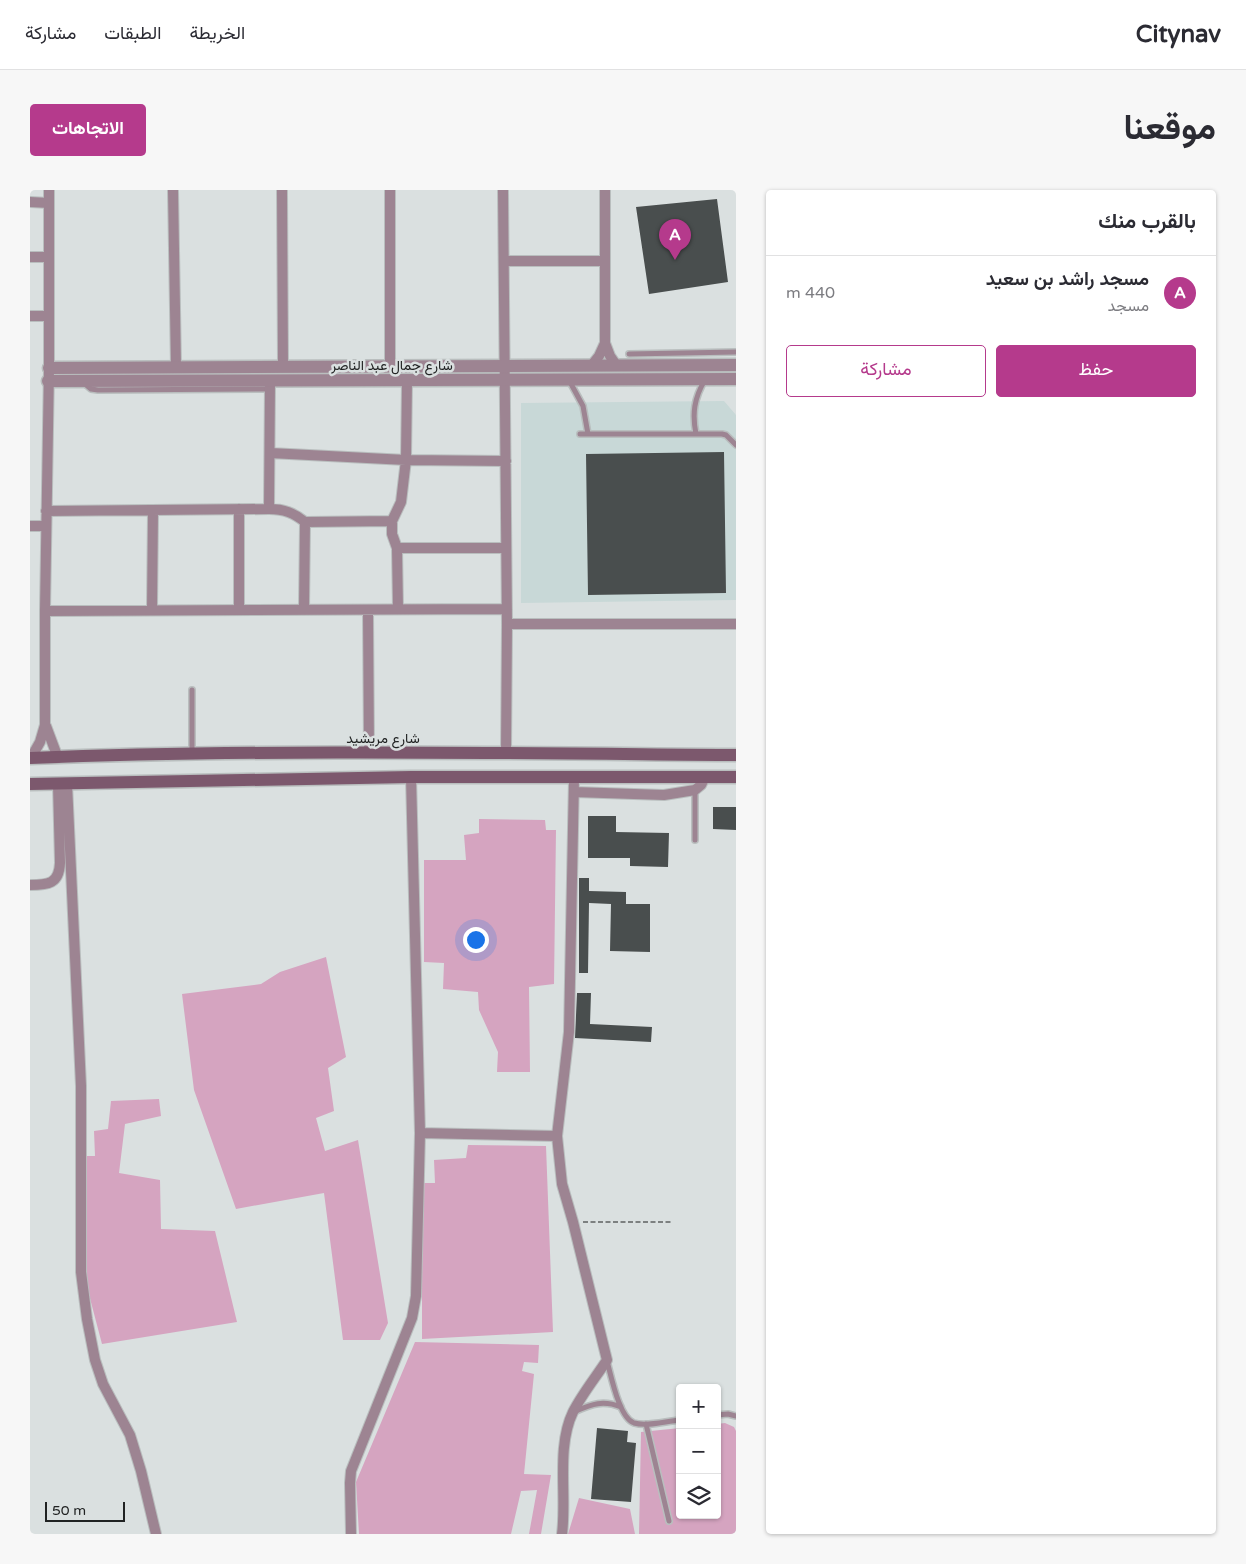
<!DOCTYPE html>
<html lang="ar">
<meta charset="utf-8">
<style>
:root{--surface:#fff;--page:#f7f7f7;--text:#2b2b33;--muted:#7c7c81;--line:#e1e1e2;--accent:#b53a8c}
body{margin:0;font-family:"Varela Round",Vazirmatn,sans-serif;background:var(--page);color:var(--text);direction:rtl}
.controls{position:absolute;right:15px;bottom:15px;display:grid;overflow:hidden;border-radius:5px;box-shadow:0 1px 4px #0004}
.controls button{width:45px;height:45px;display:grid;place-items:center;padding:0;border:0;border-bottom:1px solid var(--line);background:var(--surface);color:var(--text);font:25px sans-serif}
.scale{position:absolute;left:15px;bottom:12px;width:80px;box-sizing:border-box;padding-left:5px;border:2px solid #202222;border-top:0;font-size:14px;line-height:18px;white-space:nowrap;color:#202222;-webkit-text-stroke:4px #dae0e0;paint-order:stroke}
.you{position:absolute;left:445px;top:749px;width:18px;height:18px;margin:-12px;border:4px solid #fff;border-radius:50%;background:#1a73e8;box-shadow:0 0 0 8px #1a73e833}
.badge{display:grid;place-items:center;width:32px;height:32px;border-radius:50%;background:var(--accent);color:#fff;font-size:16px;font-weight:700}
.pin{position:absolute;translate:-50% -41px;filter:drop-shadow(0 1px 2px #0008)}
.pin::after{content:'';position:absolute;top:26px;width:18px;height:15px;background:inherit;clip-path:polygon(0 0,100% 0,50% 100%)}
.list{margin:0;padding:0;list-style:none}
h2{display:flex;justify-content:space-between;align-items:center;height:65px;margin:0;padding:0 20px;font-size:21px}
h2 small{font-size:16px;font-weight:400;color:var(--muted)}
.list li{display:grid;grid-template-columns:32px 1fr auto;gap:15px;align-items:center;box-sizing:border-box;height:75px;padding:0 20px;border-top:1px solid var(--line)}
.list b{display:block;font-size:19px;white-space:nowrap}
.list p{margin:0;font-size:16px;white-space:nowrap;color:var(--muted)}
.list em{font-size:16px;font-style:normal;color:var(--muted)}
.actions{display:flex;gap:10px;padding:15px 20px}
.actions a{flex:1;padding:11px 0;border:1px solid var(--accent);border-radius:5px;text-align:center;font-size:18px;color:var(--accent)}
.actions .main{background:var(--accent);color:#fff}
.icon{flex:none;width:28px;height:28px;fill:none;stroke:currentColor;stroke-width:2;stroke-linecap:round;stroke-linejoin:round}
.map{position:relative;flex:none;width:706px;height:1344px;overflow:hidden;direction:ltr;border-radius:5px}
header{display:flex;align-items:center;gap:30px;box-sizing:border-box;height:70px;padding:0 25px;background:var(--surface);border-bottom:1px solid var(--line)}
header strong{font-size:24px}
nav{display:flex;gap:28px;margin-inline-start:auto;font-size:18px}
.intro{display:flex;align-items:center;justify-content:space-between;box-sizing:border-box;height:120px;padding:0 30px}
h1{margin:0;font-size:35px}
.button{padding:12px 22px;border-radius:5px;background:var(--accent);color:#fff;font-size:18px;font-weight:700}
main{display:flex;gap:30px;padding:0 30px}
aside{flex:1;background:var(--surface);border-radius:5px;box-shadow:0 1px 4px #0004}
.map>svg:first-child{display:block}
.built{fill:#c8d8d7}
.green{fill:#d5a4c0}
.building{fill:#494e4e}
.lines{fill:none;stroke-linecap:round;stroke-linejoin:round}
.service-casing{stroke:#b9bebe;stroke-width:8}
.minor-casing{stroke:#b9bebe;stroke-width:12}
.tertiary-casing{stroke:#b9bebe;stroke-width:15}
.secondary-casing{stroke:#b9bebe;stroke-width:15}
.path{stroke:#7c8080;stroke-width:2;stroke-dasharray:5 2.5;stroke-linecap:butt}
.service{stroke:#9d8492;stroke-width:5}
.minor{stroke:#9d8492;stroke-width:10}
.tertiary{stroke:#9d8492;stroke-width:12}
.secondary{stroke:#7c586d;stroke-width:12}
.labels{text-anchor:middle;dominant-baseline:central;stroke-width:5;stroke-linejoin:round;paint-order:stroke}
.street-label{font-size:14px;fill:#202222;stroke:#dae0e0}
</style>
<header>
<strong>Citynav</strong>
<nav><a>الخريطة</a><a>الطبقات</a><a>مشاركة</a></nav>
</header>
<div class="intro"><h1>موقعنا</h1><a class="button">الاتجاهات</a></div>
<main>
<aside>
<h2>بالقرب منك<small></small></h2>
<ul class="list">
<li><span class="badge">A</span><div><b>مسجد راشد بن سعيد</b><p>مسجد</p></div><em>440 m</em></li>
</ul>
<div class="actions"><a class="main">حفظ</a><a>مشاركة</a></div>
</aside>
<div class="map">
<svg width="706" height="1344" viewBox="0 0 706 1344">
<rect width="100%" height="100%" fill="#dae0e0"/>
<path class="built" d="M694,211l12,14v185l-215,3v-200z"/>
<path class="green" d="M449,629l66,1 1,10h10l-2,154 -25,3 1,85h-33l1,-20 -19,-42 -1,-18 -35,-3 1,-26 -20,-1v-102h42l-2,-25 15,-2z
M296,767l20,100 -18,11 6,43 -18,7 9,33 33,-11 30,183 -8,17h-37l-19,-147 -88,16 -42,-119 -12,-96 79,-10 19,-12z
M129,909l2,17 -36,8 -6,49 41,7 1,49 54,2 22,91 -135,22 -15,-57 -4,-131h12l-1,-25 14,-2 3,-28z
M438,955l78,1 7,186 -131,7v-156h13l-1,-23 32,-2z
M385,1152l124,3 -1,18 -14,-1 -2,9 12,3 -10,100 27,1 -10,59h-12l8,-44 -16,1 -10,43h-152l-3,-52z
M695,1233l9,4 2,4v103h-97l2,-102 39,-4v87h37v-91z
M549,1308l51,11 5,25h-67z"/>
<path class="building" d="M687,9l11,83 -79,12 -13,-87z
M694,262l2,141 -138,2 -2,-141z
M683,617h23v23l-23,-1z
M558,626h28v16l53,1 -1,34 -38,-1v-8h-42z
M549,688h10v13l37,1v12h24v48l-40,-1 1,-47 -22,-1 -1,70h-9z
M547,803h14l-1,31 62,3 -1,15 -76,-4z
M567,1238l31,3 -1,11 9,1 -5,59 -40,-3z"/>
<g class="lines">
<defs>
<path id="service" d="M599,164l107,-2
M540,192l13,24 5,28
M54,193l7,6 7,1 172,-1
M550,244h142l4,1 10,10
M666,244c-4,-20 -2,-36 9,-54
M162,500v63
M665,650v-50
M577,1171c4,14 12,57 27,62 13,4 32,-2 46,-3
M546,1221c16,-7 27,-11 45,-4
M687,1225l11,-1 8,2
M616,1234l23,97"/>
<path id="minor" d="M143,0l3,177
M252,0l1,177
M473,0l4,434 -1,129
M575,0v153l5,13 7,10
M0,12l19,1
M0,67h19
M474,71h100
M0,126h19
M360,176v-176
M561,176l8,-10 6,-13
M240,263l136,7 100,1
M209,319v101
M239,319l1,-129
M16,321l223,-2c15,0 25,4 36,13l-1,88
M275,332l87,-1
M0,336h16
M367,358h109
M368,419l-1,-61 -5,-14v-13l9,-19 5,-42 1,-80
M122,420l1,-100
M338,420l1,143
M15,421l462,-2
M477,434h229
M16,536l12,32
M1,568l9,-16 5,-17v-114l4,-243v-178
M37,594l14,302v186l6,47 8,41 8,24 27,51 11,36 15,63
M544,602l90,3 31,-5 6,-5 4,-8
M0,695c18,0 29,-1 30,-22l-2,-79
M390,943l137,3
M321,1344l-1,-51 1,-12 61,-153 4,-22 4,-163 -9,-356
M532,1344c5,-38 -6,-87 11,-122 9,-18 23,-35 34,-52l-34,-138 -11,-38 -5,-48 12,-104 5,-254"/>
<path id="tertiary" d="M19,178l687,-3
M18,191l688,-2"/>
<path id="secondary" d="M0,568c235,-9 471,-5 706,-3
M0,594l381,-7h325"/>
</defs>
<use href="#service" class="service-casing"/>
<use href="#minor" class="minor-casing"/>
<use href="#tertiary" class="tertiary-casing"/>
<use href="#secondary" class="secondary-casing"/>
<path class="path" d="M553,1032h88"/>
<use href="#service" class="service"/>
<use href="#minor" class="minor"/>
<use href="#tertiary" class="tertiary"/>
<use href="#secondary" class="secondary"/>
</g>
<g class="labels">
<g class="street-label">
<text x="362" y="175">شارع جمال عبد الناصر</text>
<text x="353" y="548">شارع مريشيد</text>
</g>
</g>
</svg>
<div class="controls">
<button>+</button>
<button>−</button>
<button><svg class="icon" aria-label="layers" viewBox="0 0 24 24"><path d="M12 4l9 5-9 5-9-5zM3 14l9 5 9-5"/></svg></button>
</div>
<div class="scale">50 m</div>
<div class="you"></div>
<div class="pin badge" style="left:645px;top:70px">A</div>
</div>
</main>
